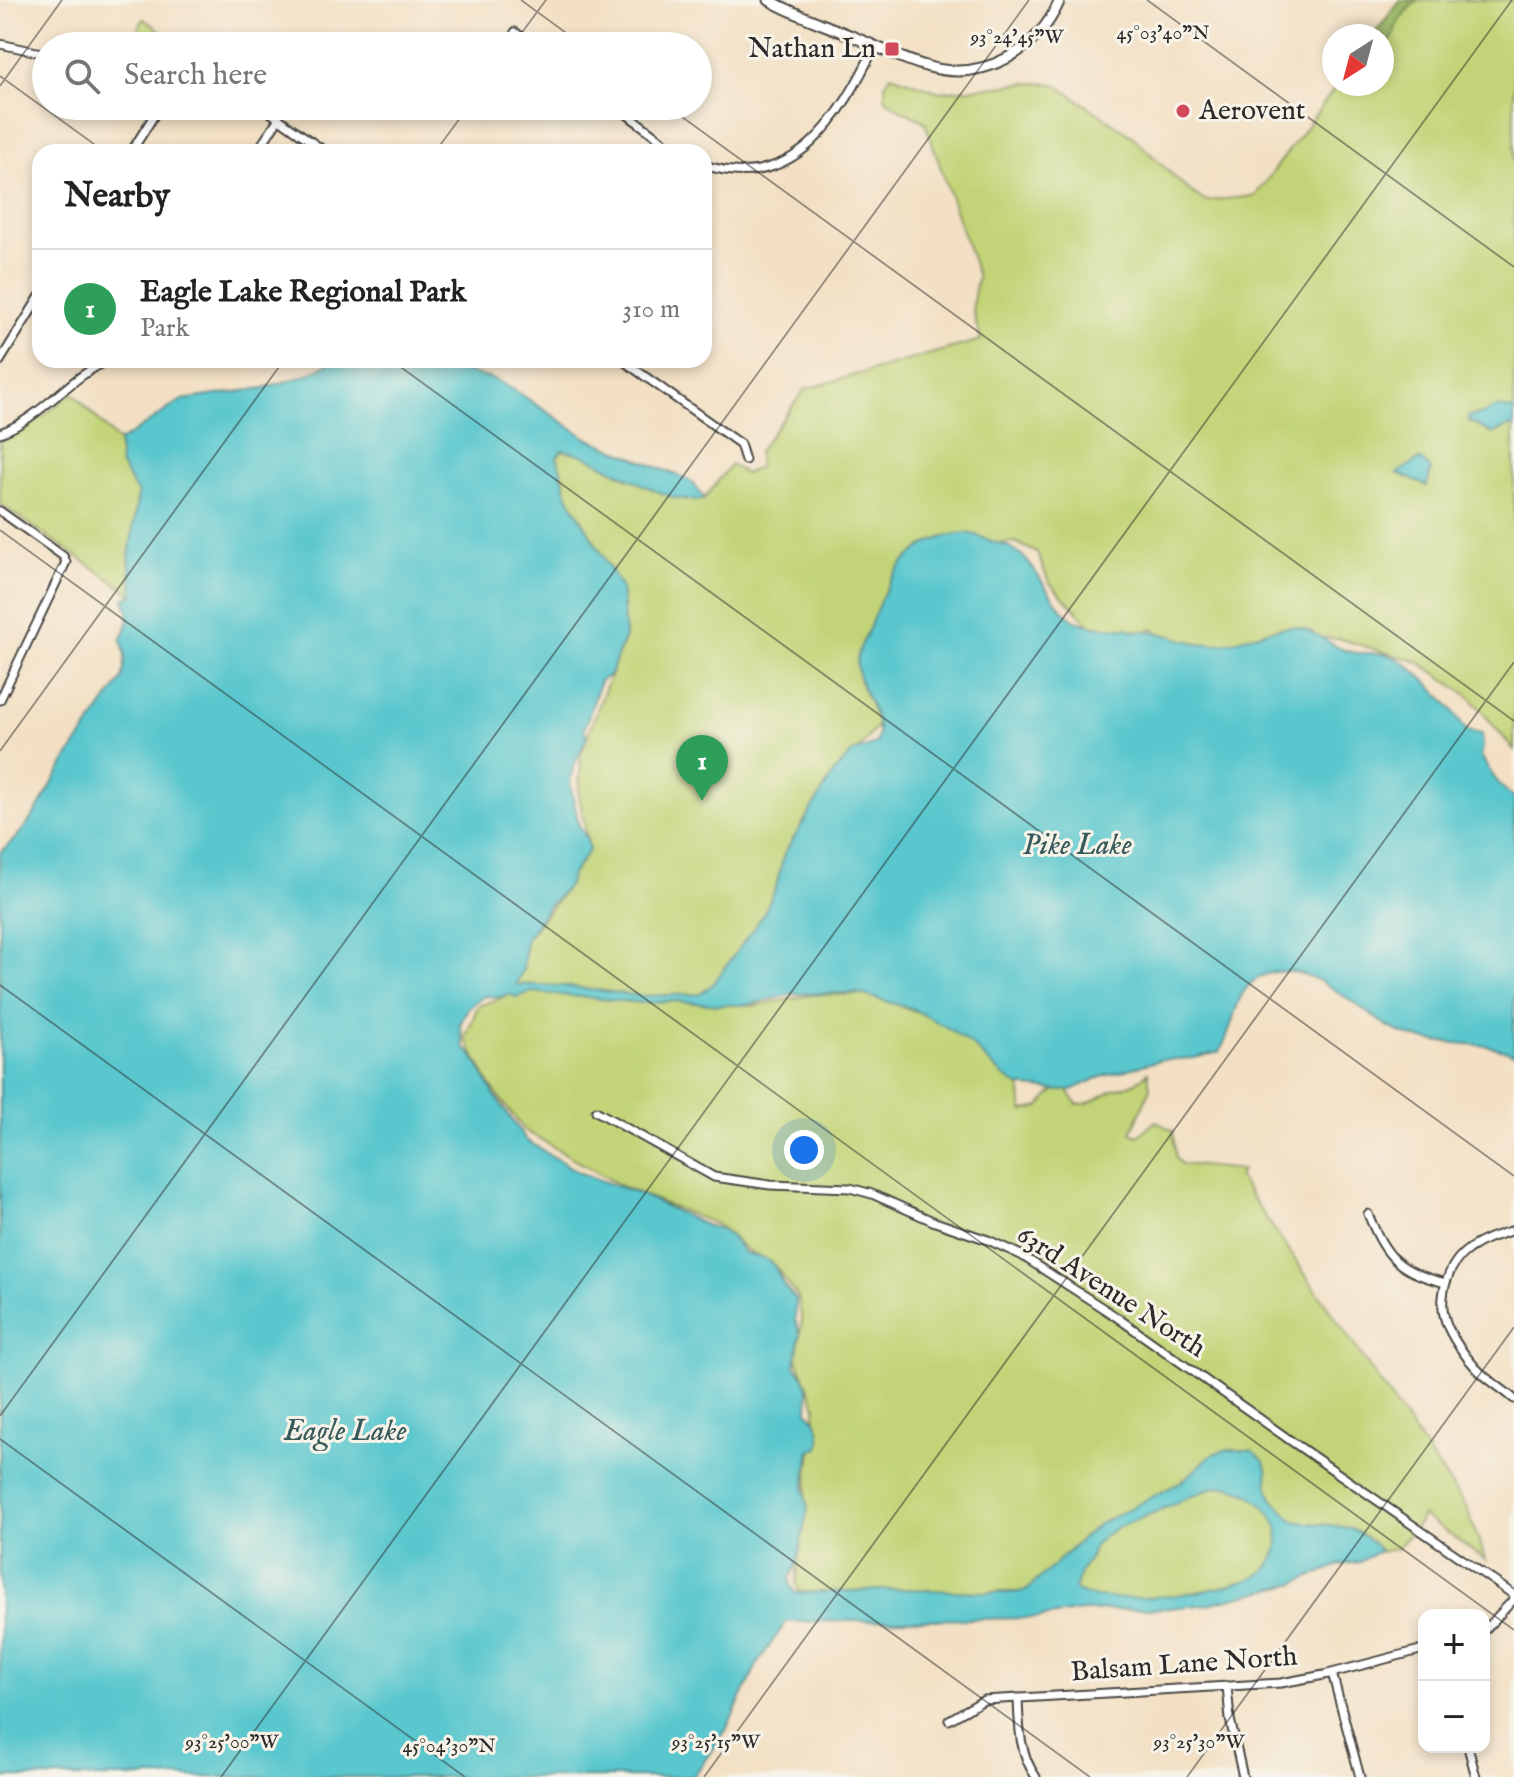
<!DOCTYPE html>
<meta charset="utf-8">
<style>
:root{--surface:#fff;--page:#f6f6f6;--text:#222;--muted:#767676;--line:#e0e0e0;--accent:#ea580c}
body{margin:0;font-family:"IM FELL English",serif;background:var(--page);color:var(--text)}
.controls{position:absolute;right:24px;bottom:24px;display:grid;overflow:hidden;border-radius:16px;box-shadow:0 4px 12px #0003}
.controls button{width:72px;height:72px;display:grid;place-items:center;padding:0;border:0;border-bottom:2px solid var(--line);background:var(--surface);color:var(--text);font:40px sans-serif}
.compass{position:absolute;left:1322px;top:24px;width:72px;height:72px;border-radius:50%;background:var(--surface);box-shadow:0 4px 12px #0003;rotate:216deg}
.you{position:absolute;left:804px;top:1150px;width:28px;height:28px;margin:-20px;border:6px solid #fff;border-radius:50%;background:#1a73e8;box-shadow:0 0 0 12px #1a73e833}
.badge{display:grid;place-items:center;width:52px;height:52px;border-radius:50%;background:var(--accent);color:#fff;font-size:26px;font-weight:700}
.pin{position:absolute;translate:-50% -66px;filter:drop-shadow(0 2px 4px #0008)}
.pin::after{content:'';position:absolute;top:42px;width:28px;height:24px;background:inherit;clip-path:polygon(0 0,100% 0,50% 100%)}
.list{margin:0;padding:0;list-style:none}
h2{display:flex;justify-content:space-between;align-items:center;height:104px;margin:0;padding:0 32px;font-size:34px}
h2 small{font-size:26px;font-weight:400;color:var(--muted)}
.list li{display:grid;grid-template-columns:52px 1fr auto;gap:24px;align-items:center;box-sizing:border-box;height:120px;padding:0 32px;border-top:2px solid var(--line)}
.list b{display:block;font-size:30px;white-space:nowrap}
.list p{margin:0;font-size:26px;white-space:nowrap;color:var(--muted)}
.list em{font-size:26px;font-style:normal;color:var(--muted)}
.icon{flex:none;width:44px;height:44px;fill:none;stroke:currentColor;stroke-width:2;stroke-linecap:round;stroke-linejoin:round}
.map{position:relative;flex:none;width:1514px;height:1777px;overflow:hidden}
.search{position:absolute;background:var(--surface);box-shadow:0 4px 12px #0003;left:32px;top:32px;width:680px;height:88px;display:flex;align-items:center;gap:20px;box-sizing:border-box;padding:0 28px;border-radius:44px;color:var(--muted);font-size:30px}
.panel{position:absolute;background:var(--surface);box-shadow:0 4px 12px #0003;left:32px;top:144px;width:680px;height:224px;border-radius:24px}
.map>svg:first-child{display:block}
.green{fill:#c2d477;stroke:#768051;stroke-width:2}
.forest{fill:#99b668;stroke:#62704a;stroke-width:2}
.water{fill:#5ac7ce;stroke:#42797c;stroke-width:2;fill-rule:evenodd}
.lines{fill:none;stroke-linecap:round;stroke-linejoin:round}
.minor-casing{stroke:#494642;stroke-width:11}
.tertiary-casing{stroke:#494642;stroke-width:13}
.minor{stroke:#fff;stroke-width:7}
.tertiary{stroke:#fff;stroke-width:9}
.ticks{fill:none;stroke:#2b2b2b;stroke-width:2;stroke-opacity:0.45}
.poi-dot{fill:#d1495b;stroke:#f7f3e8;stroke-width:3}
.labels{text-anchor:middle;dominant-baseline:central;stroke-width:6;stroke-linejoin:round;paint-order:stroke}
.poi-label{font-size:28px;fill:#2b2b2b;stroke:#f7f3e8;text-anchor:end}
.street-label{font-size:28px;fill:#2b2b2b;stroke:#f7f3e8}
.water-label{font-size:30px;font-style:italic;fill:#395a5c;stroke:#f7f3e8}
.ticks-label{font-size:20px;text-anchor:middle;fill:#2b2b2b;stroke:#f7f3e8;stroke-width:6;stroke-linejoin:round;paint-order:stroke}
</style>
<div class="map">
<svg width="1514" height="1777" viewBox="0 0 1514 1777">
<rect width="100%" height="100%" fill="#f7f3e8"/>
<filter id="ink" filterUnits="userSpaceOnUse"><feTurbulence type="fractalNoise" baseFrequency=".0125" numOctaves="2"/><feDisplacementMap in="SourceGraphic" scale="16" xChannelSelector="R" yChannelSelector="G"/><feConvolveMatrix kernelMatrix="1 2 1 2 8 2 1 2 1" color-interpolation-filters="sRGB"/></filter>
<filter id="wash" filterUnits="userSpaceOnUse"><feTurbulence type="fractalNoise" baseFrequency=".006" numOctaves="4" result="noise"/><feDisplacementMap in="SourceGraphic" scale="32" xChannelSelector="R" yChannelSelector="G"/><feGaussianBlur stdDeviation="1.8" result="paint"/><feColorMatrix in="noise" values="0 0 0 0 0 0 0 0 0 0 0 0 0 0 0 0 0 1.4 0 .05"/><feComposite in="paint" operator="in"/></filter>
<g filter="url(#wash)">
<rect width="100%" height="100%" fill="#f3e0c4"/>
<path class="green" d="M1400,0h114v750l-44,-53 -51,-35 -79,-23 -26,-2 -105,16 -24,-13 -19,2 -12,-14 -28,10 -27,-4 -50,-52 -12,-29 -22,-11 -49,4 -86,167 -3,13 -37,47 -103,231 16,2 59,-11 65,-1 27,14 53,14 61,42 5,47 16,-4 18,-19 10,1 10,15c16,1 22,-8 36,-14 17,-6 21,-4 35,-18l2,18 -19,43 7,3 18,-15 17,10 3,27 5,6 61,6 -4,7 228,330 20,53 -64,-45 -4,9 -21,25 -75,12 -140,37 -116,6 -50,-12h-217l-3,-9 20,-177 -20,-49 6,-37 -4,-23 -24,-32 -25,-13 -31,-27 -95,-38 -99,-57 -34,-45 -25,-47 13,-32 28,-10 17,-26 3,-31 43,-54 2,-9 18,-26 -10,-56 2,-41 44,-117 -4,-49 -53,-91 -11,-39 5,-7 16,2 50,26 76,21 27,-35 14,10 14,-7 -1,-15 47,-63 176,-49c-9,-29 -11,-33 -3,-63l-53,-155 -30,-15 -10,-9v-14l6,-9 49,17 86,-9 29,1 77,52 54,52 19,13 50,-5 83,-112h44v-48h-9z
M144,19l38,27h-62l15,-13z
M73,393l46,49 1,22 18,29 -9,64 4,38 -133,-91v-63l26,-12z"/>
<path class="forest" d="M1400,0h18c-10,8 -24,23 -24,36l-12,16v-16h-9z"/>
<path class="water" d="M336,360l78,1 35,6 46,13 18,9 74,49 104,43 14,18c-44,10 -98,-43 -143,-49l-5,7 11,39 53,91 4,49 -15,39 -10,6 -16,49 3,7 -14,30 -3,16 9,43 8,13 2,11 -18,26 -2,9 -21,22 -22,32 -3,31 -7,14 48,2 78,10 58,-2 13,-10 50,-69 13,-28 8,-33 51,-83 18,-19 22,-8c13,-22 -17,-52 -18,-78 -1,-13 6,-24 11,-35 18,-46 34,-88 89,-97 12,-3 18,1 29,5 9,4 20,5 29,11 22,13 39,62 64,72 13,5 34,6 48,6 11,6 19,1 29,4 20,5 38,13 60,12 24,-1 46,-15 71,-17 22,-2 36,14 55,22 17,8 32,1 47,6 21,7 51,39 64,56 5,7 8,14 14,20l15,3 1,12 -2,10c8,14 19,33 33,41v257c-36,-17 -80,-4 -119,-24 -38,-19 -85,-74 -131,-55 -33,13 -27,52 -45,77l-25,6 -34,2 -62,18 -26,12 -12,1 -41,-5 -17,-11 -29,-29 -24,-17 -36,-20 -57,-16 -63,1 -46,11h-27l-47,-4 -31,2 -111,-11 -14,5 -10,-3 -6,3 -17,-1 -16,12 -8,16 4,23 9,9 21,38 32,46 54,33 62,22 65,31 11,2 12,8 16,18 18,4 10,7 10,21 12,13 -1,21 5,13 -5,33c14,13 14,27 13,45 10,11 15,22 11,37l-9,3 -6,38 4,19 -11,56 -7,13v7l5,9 112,-4 100,4 19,-2 71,-66 84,-43 32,-28 11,-4h28l11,10 4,8 1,19 5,13 21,21c38,7 56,-3 86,29l-20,12 -21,3 -43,18 -88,21 -38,4 -88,3 -46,7 -250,4 -28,41 -32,67 -33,47h-693v-925c31,-23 45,-58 65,-90 18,-28 38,-56 57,-83 4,-13 4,-27 -1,-39 8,-14 10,-26 3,-41l9,-4 -4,-38 9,-63 -18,-30 -1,-22 63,-42 82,-12 40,-12zM1226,1486c19,3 39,17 48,34 10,17 3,43 -14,54 -29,18 -156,35 -185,16l5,-18 9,-12 5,-14 10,-10 11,-7 97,-41z
M1496,407l18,3v17l-5,-1 -16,8 -24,-13 -1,-5 15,-2z
M1420,459l11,10 -4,17 -30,-13z"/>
</g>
<g filter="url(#ink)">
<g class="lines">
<defs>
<path id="minor" d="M515,32l19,14
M0,44l46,10
M261,106l65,46
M616,106l61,46
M131,152l29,-46
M257,152l22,-34
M704,165c91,30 138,-50 171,-119
M622,360l118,84 5,16
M0,361l40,-65
M0,433c42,-15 69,-57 110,-73
M0,511l63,45 3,6 -66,138
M596,1111l118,66 56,8 80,3 22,6 63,28 53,18 33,15 94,61 179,127 220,152
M1368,1214c18,44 31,58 78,69
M1514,1230c-16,5 -31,9 -45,19 -21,14 -32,49 -23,73 5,15 19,34 30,46 11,12 26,20 38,31
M1484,1631l30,-32
M1332,1673l28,104
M1227,1686l3,33 13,58
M1018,1698c1,28 1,55 18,79
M949,1720l35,-20 297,-17 43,-8 100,-26
M1468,1747l8,30"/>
<path id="tertiary" d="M769,0c26,15 57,25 85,37 24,10 49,23 75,30 55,15 109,-16 131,-67"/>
</defs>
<use href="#minor" class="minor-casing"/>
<use href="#tertiary" class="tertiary-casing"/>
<use href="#minor" class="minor"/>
<use href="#tertiary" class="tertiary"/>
</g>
</g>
<path class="ticks" d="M521,0l63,46M1147,0l367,267M512,46l34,-46M0,76l105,76M0,86l62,-86M667,106l847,615M435,152l34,-46M391,360l1123,816M0,530l1514,1100M0,751l284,-391M0,985l1090,792M0,1416l1029,-1416M0,1439l465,338M221,1777l1291,-1777M704,1777l810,-1115M1187,1777l327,-450"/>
<g class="poi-dot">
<rect x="884" y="41" width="16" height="16" rx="4"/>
<circle cx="1183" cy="111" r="8"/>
</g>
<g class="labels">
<g class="poi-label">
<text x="876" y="49">Nathan Ln</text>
<text x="1199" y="111" text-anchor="start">Aerovent</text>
</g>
<g class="street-label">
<text transform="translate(1111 1292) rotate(33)">63rd Avenue North</text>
<text transform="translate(1184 1665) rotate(-4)">Balsam Lane North</text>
</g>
<g class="water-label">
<text x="1077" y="846">Pike Lake</text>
<text x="345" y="1432">Eagle Lake</text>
</g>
</g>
<g class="ticks-label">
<text x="1163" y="39">45°03'40"N</text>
<text x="1017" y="43">93°24'45"W</text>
<text x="232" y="1748">93°25'00"W</text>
<text x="716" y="1748">93°25'15"W</text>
<text x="1199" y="1748">93°25'30"W</text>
<text x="449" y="1752">45°04'30"N</text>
</g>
</svg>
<div class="controls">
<button>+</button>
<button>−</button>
</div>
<svg class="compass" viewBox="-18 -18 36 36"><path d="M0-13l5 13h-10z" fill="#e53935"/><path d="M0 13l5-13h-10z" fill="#767676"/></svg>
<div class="you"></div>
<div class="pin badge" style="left:702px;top:801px;background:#2e9e5b">1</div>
<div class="search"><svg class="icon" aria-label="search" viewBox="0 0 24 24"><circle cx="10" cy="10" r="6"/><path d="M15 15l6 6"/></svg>Search here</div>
<section class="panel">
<h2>Nearby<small></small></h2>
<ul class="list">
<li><span class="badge" style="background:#2e9e5b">1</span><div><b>Eagle Lake Regional Park</b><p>Park</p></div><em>310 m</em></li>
</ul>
</section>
</div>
